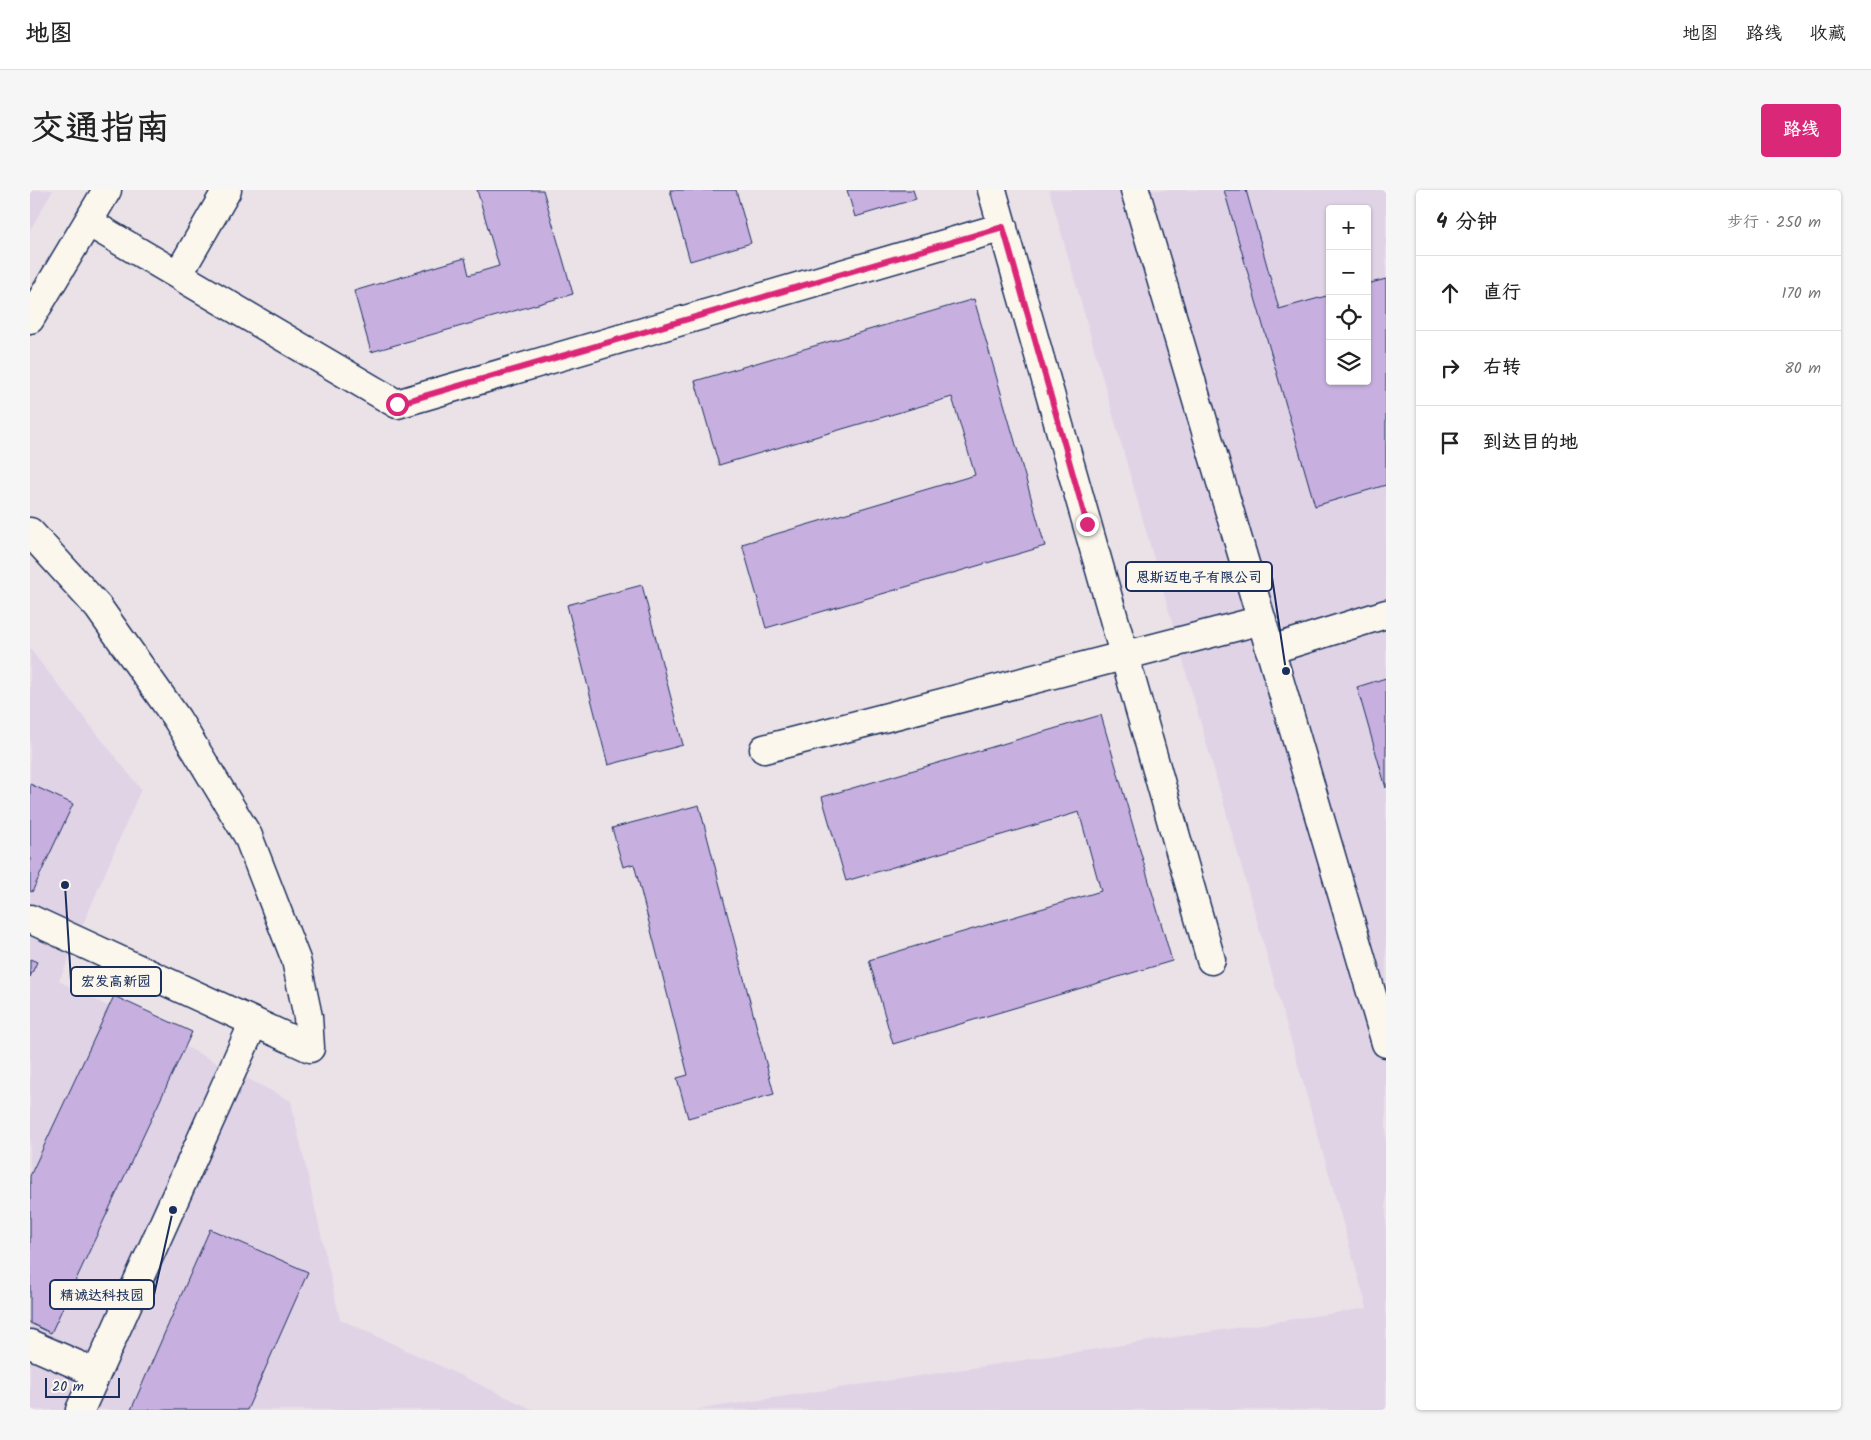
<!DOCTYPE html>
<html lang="zh">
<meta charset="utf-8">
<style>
:root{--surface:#fff;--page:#f6f6f6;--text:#222;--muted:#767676;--line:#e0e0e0;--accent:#db2777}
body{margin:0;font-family:Kalam,"LXGW WenKai TC",sans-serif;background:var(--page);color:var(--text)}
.controls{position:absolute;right:15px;top:15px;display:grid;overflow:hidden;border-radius:5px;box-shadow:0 1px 4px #0004}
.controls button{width:45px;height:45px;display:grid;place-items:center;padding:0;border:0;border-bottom:1px solid var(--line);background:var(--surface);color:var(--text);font:25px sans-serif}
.scale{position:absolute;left:15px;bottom:12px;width:75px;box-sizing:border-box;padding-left:5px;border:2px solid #1b2f5e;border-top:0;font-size:14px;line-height:18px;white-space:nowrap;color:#1b2f5e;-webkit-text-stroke:4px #fbf7ec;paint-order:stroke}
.stop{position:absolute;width:15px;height:15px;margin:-11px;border:4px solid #db2777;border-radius:50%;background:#fff}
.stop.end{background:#db2777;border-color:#fff;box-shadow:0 1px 5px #0008}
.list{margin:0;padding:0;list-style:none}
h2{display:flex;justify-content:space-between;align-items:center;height:65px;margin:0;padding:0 20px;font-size:21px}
h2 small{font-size:16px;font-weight:400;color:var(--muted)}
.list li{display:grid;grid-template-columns:32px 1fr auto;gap:15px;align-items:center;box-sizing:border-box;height:75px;padding:0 20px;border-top:1px solid var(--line)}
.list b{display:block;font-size:19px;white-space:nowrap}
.list em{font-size:16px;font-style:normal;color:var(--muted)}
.icon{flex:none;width:28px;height:28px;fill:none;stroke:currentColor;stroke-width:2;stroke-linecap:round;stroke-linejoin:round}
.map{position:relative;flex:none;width:1356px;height:1220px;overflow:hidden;border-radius:5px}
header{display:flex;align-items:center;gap:30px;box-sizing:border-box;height:70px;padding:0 25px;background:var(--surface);border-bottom:1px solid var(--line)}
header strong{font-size:24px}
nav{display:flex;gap:28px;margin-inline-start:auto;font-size:18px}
.intro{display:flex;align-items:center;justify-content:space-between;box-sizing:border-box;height:120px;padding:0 30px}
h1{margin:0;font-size:35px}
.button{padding:12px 22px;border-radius:5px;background:var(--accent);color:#fff;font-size:18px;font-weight:700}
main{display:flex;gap:30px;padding:0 30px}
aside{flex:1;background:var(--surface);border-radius:5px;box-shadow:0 1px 4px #0004}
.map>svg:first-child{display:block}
.built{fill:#e0d3e6;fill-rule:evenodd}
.building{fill:#c7b0e0;stroke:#1b2f5e}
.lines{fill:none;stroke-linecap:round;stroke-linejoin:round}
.minor-casing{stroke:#1b2f5e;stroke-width:31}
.minor{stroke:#fbf7ec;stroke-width:28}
.route{stroke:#db2777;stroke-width:6}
.leader{fill:none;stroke:#1b2f5e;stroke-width:2}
.callout-dot{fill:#1b2f5e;stroke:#fbf7ec;stroke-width:2}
.callout{fill:#fbf7ec;stroke:#1b2f5e;stroke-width:2}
.callout-label{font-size:14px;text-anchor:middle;font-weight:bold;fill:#1b2f5e}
</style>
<header>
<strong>地图</strong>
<nav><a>地图</a><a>路线</a><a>收藏</a></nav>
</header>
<div class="intro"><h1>交通指南</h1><a class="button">路线</a></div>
<main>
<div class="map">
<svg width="1356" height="1220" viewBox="0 0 1356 1220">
<rect width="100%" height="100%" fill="#ebe2e8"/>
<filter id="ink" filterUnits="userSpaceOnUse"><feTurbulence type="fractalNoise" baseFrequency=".02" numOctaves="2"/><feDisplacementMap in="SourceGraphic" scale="10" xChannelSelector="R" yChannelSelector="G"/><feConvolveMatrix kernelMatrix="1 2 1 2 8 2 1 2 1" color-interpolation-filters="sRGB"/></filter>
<g filter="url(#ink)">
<path class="built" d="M0,0h23l-23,40z
M1019,0h337v1220h-692l673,-102zM1300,19h37v172h-37z
M0,459l111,140 -82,192 232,120 49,218 194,91h-504z"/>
<path class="building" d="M447,0h66l30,104 -202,58 -17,-61 111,-33 4,17 30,-9z
M640,0h66l15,53 -61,18z
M817,0h66l3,9 -61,18z
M1194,0h22l33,119 51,-14v86h37v-97l19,-5v206l-71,21z
M944,109l71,247 -279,82 -24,-84 233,-69 -23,-78 -233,68 -24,-84z
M612,395l41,160 -75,20 -41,-160z
M1356,488v110l-29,-101z
M1071,525l71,246 -279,83 -24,-84 232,-69 -22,-79 -233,69 -24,-84z
M0,594l43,20 -41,88 -2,-1z
M669,615l75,289 -86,24 -11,-40 11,-3 -54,-211 -11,3 -11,-39z
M0,769l7,3 -7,15z
M84,806l78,36 -141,301 -21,-10v-147z
M180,1039l98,43 -61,138h-116z"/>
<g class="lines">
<defs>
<path id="minor" d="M962,0l219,770
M1105,0l251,853
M58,32l309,182 606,-177
M148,85l49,-85
M0,129l77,-129
M0,342l68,75 79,112 71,117 48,124 12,57 2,31 -280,-129
M1240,460l116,-36
M734,559l498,-129
M0,1154l66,29
M50,1220l174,-388"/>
</defs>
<use href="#minor" class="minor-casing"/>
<use href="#minor" class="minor"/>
</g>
</g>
<g class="lines" filter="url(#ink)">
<path class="route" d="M367,214l606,-177 84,297"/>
</g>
<path class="leader" d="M1256 481L1242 387M35 695L41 791M143 1020L124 1105"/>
<g class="callout-dot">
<circle cx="1256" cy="481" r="5"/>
<circle cx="35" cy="695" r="5"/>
<circle cx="143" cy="1020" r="5"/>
</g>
<g class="callout">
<rect x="1096" y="372" width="146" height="29" rx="5"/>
<rect x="41" y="777" width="90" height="29" rx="5"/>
<rect x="20" y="1090" width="104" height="29" rx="5"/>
</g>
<g class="callout-label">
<text x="1169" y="392">恩斯迈电子有限公司</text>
<text x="86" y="796">宏发高新园</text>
<text x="72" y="1110">精诚达科技园</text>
</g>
</svg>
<div class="controls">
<button>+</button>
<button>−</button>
<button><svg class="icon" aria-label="locate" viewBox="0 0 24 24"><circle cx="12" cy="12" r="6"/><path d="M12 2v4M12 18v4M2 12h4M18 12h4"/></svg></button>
<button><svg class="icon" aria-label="layers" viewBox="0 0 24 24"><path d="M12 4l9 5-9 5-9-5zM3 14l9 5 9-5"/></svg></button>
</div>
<div class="scale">20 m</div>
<div class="stop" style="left:367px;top:214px"></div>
<div class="stop end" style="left:1057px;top:334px"></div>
</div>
<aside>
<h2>4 分钟<small>步行 · 250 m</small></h2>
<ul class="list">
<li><svg class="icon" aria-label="ahead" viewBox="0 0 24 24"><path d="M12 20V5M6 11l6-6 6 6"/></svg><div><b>直行</b></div><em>170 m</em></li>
<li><svg class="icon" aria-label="right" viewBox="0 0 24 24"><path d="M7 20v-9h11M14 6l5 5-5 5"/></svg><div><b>右转</b></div><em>80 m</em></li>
<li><svg class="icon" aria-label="arrive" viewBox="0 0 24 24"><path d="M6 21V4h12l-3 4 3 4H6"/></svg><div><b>到达目的地</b></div></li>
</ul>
</aside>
</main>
